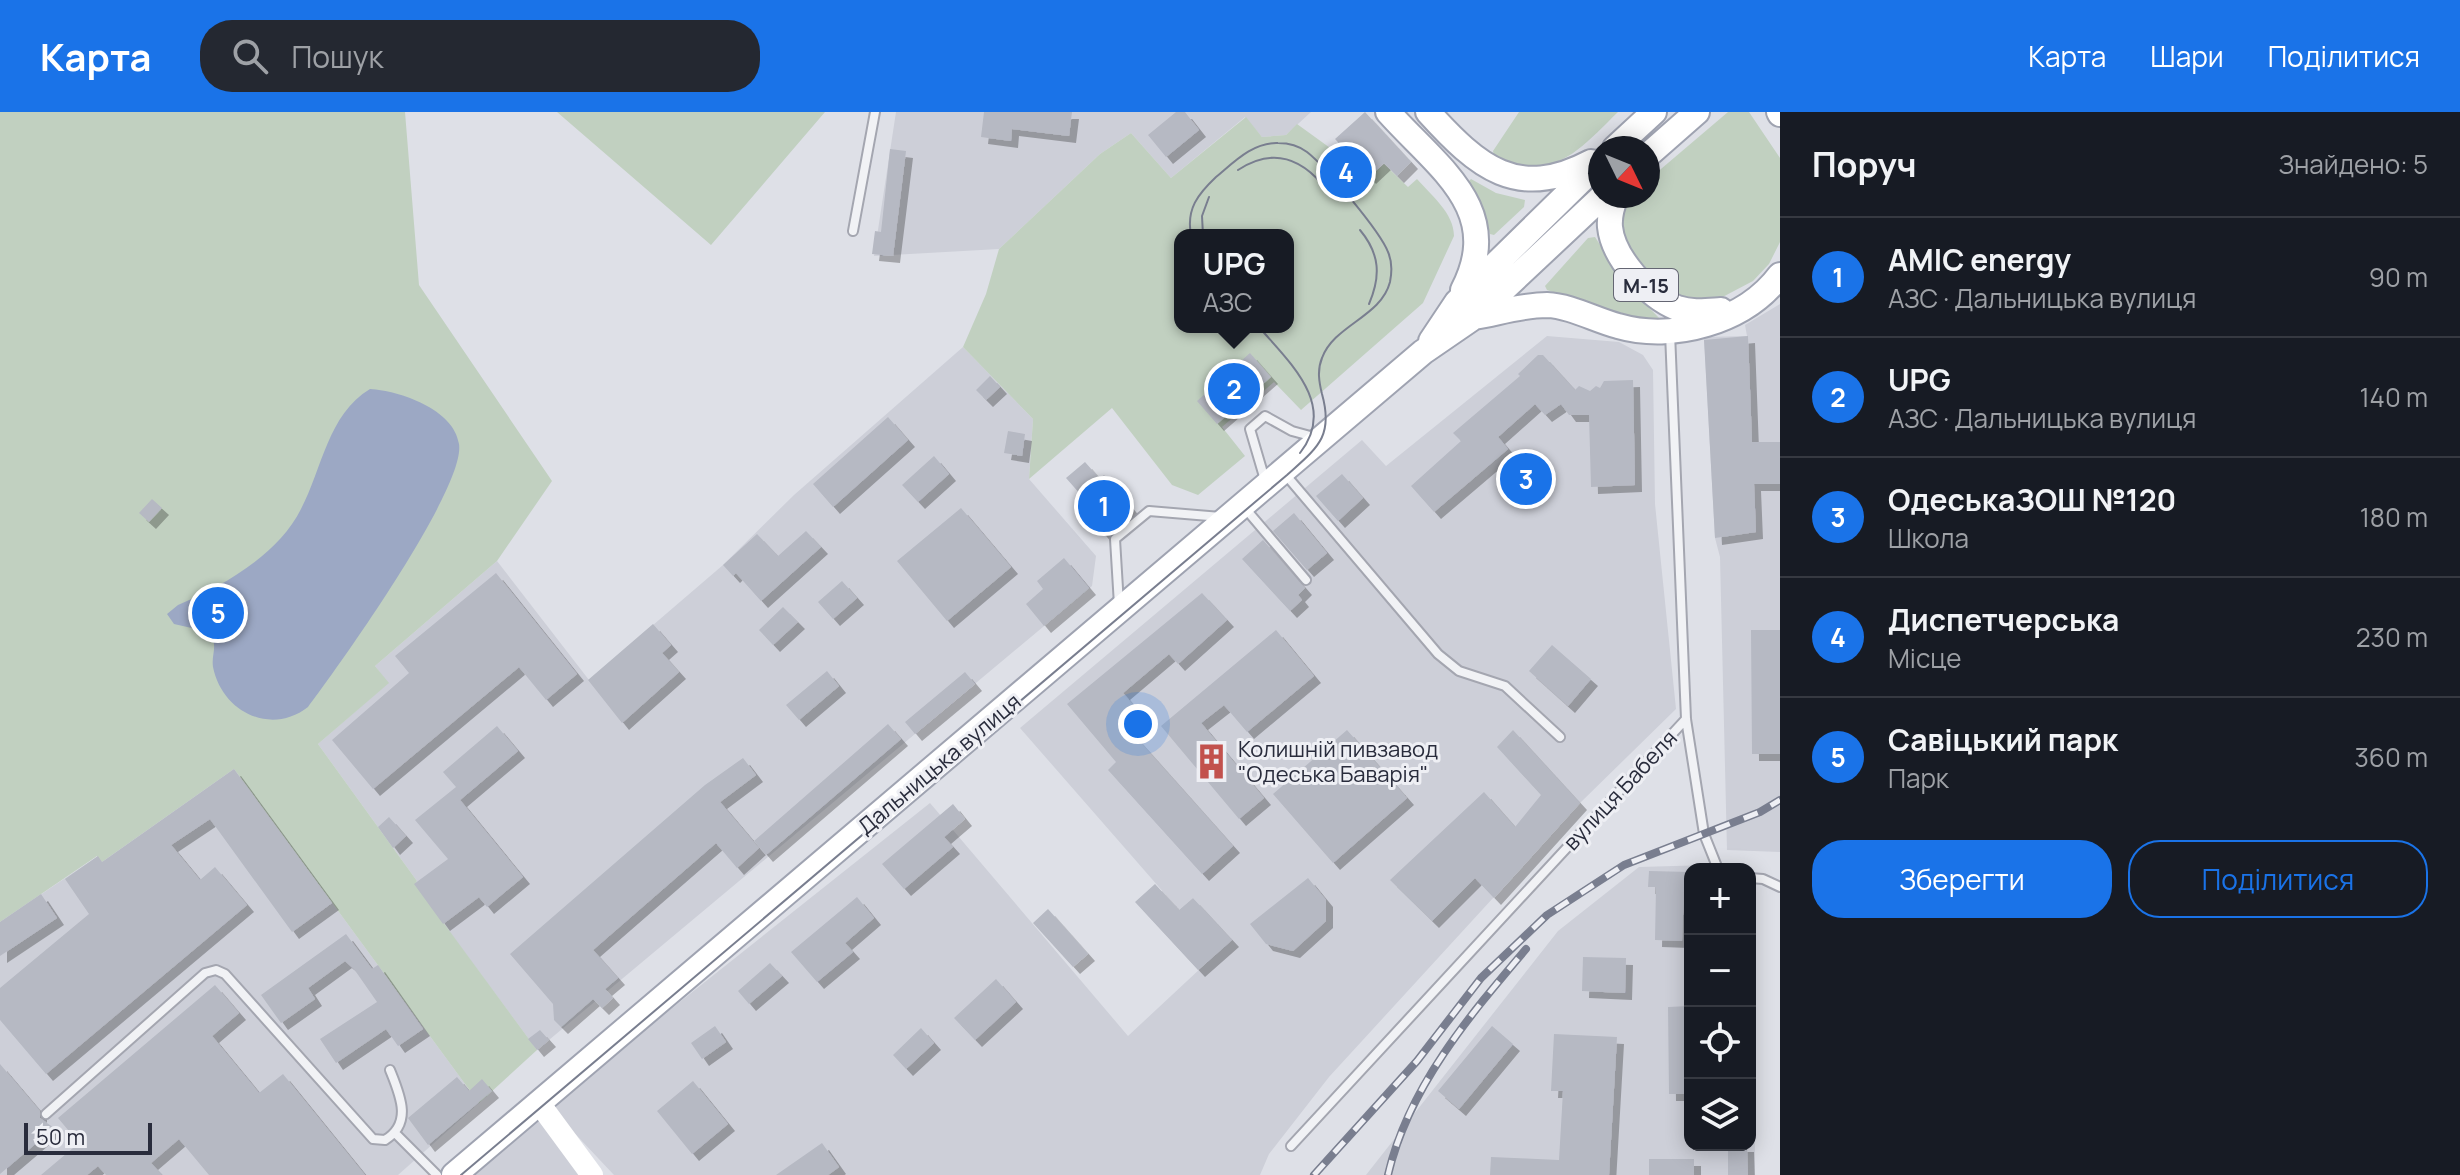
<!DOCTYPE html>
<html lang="uk">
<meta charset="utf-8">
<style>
:root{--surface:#171b24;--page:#242831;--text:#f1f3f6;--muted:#9ea1a6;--line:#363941;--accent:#1a73e8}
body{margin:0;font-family:Manrope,sans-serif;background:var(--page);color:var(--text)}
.controls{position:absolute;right:24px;bottom:24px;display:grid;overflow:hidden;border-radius:16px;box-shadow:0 4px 20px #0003}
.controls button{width:72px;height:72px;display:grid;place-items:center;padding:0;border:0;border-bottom:2px solid var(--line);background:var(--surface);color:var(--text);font:40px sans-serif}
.compass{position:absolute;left:1588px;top:24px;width:72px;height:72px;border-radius:50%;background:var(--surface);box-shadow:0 4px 20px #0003;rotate:133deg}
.scale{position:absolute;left:24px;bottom:20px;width:128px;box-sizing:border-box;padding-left:8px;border:4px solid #292c3c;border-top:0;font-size:22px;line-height:28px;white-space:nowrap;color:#292c3c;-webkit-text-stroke:6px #eeeff4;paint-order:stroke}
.you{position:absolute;left:1138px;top:612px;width:28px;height:28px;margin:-20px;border:6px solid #fff;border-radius:50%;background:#1a73e8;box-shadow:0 0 0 12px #1a73e833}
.badge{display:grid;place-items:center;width:52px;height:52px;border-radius:50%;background:var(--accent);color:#fff;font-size:26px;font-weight:700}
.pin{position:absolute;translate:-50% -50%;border:4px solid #fff;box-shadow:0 2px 8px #0006}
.popup{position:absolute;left:1174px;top:117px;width:120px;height:104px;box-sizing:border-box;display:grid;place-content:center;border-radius:16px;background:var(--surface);filter:drop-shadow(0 2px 6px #0005);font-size:26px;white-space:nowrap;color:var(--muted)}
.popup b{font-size:30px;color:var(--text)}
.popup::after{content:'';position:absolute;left:50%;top:100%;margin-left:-16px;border:16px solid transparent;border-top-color:var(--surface)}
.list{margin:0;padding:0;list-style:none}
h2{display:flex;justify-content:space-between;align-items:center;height:104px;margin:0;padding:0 32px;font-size:34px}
h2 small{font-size:26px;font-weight:400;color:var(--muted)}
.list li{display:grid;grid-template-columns:52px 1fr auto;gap:24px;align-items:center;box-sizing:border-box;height:120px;padding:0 32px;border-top:2px solid var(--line)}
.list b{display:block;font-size:30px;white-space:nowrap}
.list p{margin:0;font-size:26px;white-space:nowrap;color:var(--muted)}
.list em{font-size:26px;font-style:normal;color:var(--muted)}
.actions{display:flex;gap:16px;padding:24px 32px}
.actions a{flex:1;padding:18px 0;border:2px solid var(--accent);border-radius:32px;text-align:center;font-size:28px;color:var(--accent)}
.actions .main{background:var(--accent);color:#fff}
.icon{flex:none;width:44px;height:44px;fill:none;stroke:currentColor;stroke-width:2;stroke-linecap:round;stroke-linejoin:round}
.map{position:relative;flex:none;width:1780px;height:1063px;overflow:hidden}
header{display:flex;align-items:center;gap:48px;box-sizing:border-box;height:112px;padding:0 40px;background:var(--accent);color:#fff}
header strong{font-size:38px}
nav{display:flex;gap:44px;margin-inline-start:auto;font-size:28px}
.search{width:560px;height:72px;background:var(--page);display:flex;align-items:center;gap:20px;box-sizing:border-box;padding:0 28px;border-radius:32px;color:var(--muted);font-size:30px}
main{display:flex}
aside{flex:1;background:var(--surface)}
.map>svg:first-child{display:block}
.built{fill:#cdcfd8}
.green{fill:#c1d0c0;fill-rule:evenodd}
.water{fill:#9ca8c4}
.building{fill:#b6b9c3;filter:url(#shadow)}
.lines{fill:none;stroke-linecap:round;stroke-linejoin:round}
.lane-casing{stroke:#a4a6b0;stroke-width:12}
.primary-casing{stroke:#9fa3b1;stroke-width:28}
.lane{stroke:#f1f2f5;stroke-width:8}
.secondary{stroke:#fff;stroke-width:22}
.primary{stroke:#fff;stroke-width:24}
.tram{stroke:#797e8f;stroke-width:2}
.rail-casing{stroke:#797e8f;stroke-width:8}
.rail{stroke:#eeeff4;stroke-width:5;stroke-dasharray:15;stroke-linecap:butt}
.labels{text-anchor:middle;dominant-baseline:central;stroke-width:6;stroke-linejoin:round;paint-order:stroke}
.shield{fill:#eeeff4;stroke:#646673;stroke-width:2}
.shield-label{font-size:20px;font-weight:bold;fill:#292c3c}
.poi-label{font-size:22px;fill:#292c3c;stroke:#eeeff4;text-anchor:start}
.street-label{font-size:22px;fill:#292c3c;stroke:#eeeff4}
</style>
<header>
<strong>Карта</strong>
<div class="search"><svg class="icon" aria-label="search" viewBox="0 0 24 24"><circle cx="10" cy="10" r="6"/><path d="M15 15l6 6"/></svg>Пошук</div>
<nav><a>Карта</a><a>Шари</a><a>Поділитися</a></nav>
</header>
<main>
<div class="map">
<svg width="1780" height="1063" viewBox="0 0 1780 1063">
<defs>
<filter id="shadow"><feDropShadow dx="7" dy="7" stdDeviation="0" flood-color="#0004"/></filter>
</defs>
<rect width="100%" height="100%" fill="#dee0e7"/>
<path class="built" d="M896,0h415l-25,23 -24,2 -17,-20 -74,61 -40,-45 -31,21 -101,95 -125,7z
M1780,192v548l-53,-2 -7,-293 -5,-19 -11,-201 43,-1 -2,-11z
M1547,224l72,6 24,13 10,15 2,134 21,205 -96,94 -251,274 -60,77 -9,21h-646l-65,-69 381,-303 198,233 103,-96 -38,-42 -14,12 -159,-182 342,-288 24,26z
M963,235l70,72 -4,60 67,77 -4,30 -555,464 -123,-166 3,-3 -99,-137 70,-61 -13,-17 122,-105 92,119 134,-115 71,-70z
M234,657l245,334 -81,72h-398v-253l98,-66 5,6z
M1709,753v4h-19v276h60v-254h4l1,284h-389l192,-244 81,-64z
M539,1001l44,62h-117z"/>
<path class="green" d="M0,0h405l14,173 133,196 -55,80 -122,105 14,17 -71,61 99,137 -2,3 122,166 -58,53 -245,-334 -132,93 -5,-6 -97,66z
M557,0h268l-114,133z
M1519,0h99c-40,39 -64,71 -124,44l-1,-5z
M1728,0h21l31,46v84l-11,22 -16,17 -38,20 -31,2c-22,-18 -92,-75 -55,-107h19v-16z
M1246,5l16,20 24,-2 11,-11 47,34 20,23 20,-17 24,23 9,-8c14,16 37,34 37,57l-31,67 -122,107 -27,-28 -52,45 23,29 -47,39 -26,-10 -60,-77 -83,71 4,-60 -70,-72 23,-53 13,-45 101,-95 31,-21 40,45zM1180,123h108v92h-108z
M1471,67l25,14 29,7 -1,7 -30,28 -4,-1 -7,-27 -18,-22z
M1595,125l30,46 36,37 -21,2 -93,-32 -2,-4 43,-48z"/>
<path class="water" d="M370,277c30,2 84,20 89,55 7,44 -120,222 -151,263 -37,29 -86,5 -95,-40 -2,-14 6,-21 -4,-35l-35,-8 -7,-10 11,-9c45,-19 100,-50 123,-96 21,-40 27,-95 69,-120z"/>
<path class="building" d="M984,0h88l-3,24 -57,-7 -1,12 -30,-4z
M1176,0h9l14,18 -33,27 -18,-22z
M1365,0l46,50 -14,14 -13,-13 -15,14 -5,-6 -15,14 -16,-18 16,-13 -14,-15z
M890,37l16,2 -13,105 -21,-2 3,-23 6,1z
M1748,224l4,106h28v42h-26l2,48 -41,6 -11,-198z
M1250,241l21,24 -54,47 -20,-23z
M1538,243h5l32,35 4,-4 11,5 6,-5 4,2 4,-7 29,-1 2,105 -44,2 -2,-72h-20l-8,-11 -16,11 -10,-11 -37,33 10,12 -74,63 -23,-26 50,-45 -8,-8 67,-57 -2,-2z
M990,264l10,11 -14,13 -10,-10z
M888,305l20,23 -75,67 -20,-23z
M1008,319l17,3 -3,22 -18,-3z
M934,344l15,18 -31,28 -16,-17z
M1085,350l15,17 4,-4 30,36 -29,25 -30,-36 6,-5 -15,-17z
M1342,362l21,24 -25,23 -22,-25z
M152,387l10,9 -13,14 -10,-9z
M961,396l50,59 -64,54 -50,-60z
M1294,401l33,40 -20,17 -34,-39z
M806,419l15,16 -60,54 -25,-28 -3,3 -10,-11 34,-31 21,22z
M1263,428l42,48 -7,7 4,5 -12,11 -48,-52z
M1064,446l25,30 -45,38 -18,-22 17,-15 -6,-8z
M496,461l81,101 -31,26 -27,-33 -146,122 -41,-49 77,-67 -14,-17z
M842,469l15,17 -24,21 -15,-17z
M1202,481l25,27 -49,44 -9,-10 -46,39 18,21 -15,12 107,120 -31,28 -94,-104 8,-8 -49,-58z
M783,495l15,15 -25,23 -14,-15z
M653,512l18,21 -9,8 17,19 -57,51 -34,-43z
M1276,518l38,46 -67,56 -23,-27 -23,18 63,75 -25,21 -78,-93z
M1751,518h29v124h-28z
M1552,533l39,34 -23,27 -39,-35z
M827,559l12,15 -40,34 -13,-15z
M965,560l10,12 -60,50 -10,-12z
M888,612l13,15 -135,116 -12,-14z
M497,614l21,25 -58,49 63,77 -36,30 -8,-10 -36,27 -29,-40 34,-25 -33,-39 41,-33 -13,-15z
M1347,618l60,68 -74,65 -60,-69z
M1513,618l67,73 -86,95 -19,-20 -43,43 -42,-41 94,-88 31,35 26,-32 -44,-48z
M743,646l13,17 -36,27 39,46 -22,20 -21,-25 -123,107 25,28 -13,11 8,9 -11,10 -9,-9 -32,28 -7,-7 -1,-16 -43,-50 195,-169z
M234,657l98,134 -40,29 -82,-113 -39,26 29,35 15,-13 32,38 -201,169 -46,-54v-32l89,-74 -24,-35 33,-23 4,6z
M953,692l12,15 -21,18 9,10 -49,42 -22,-25z
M389,705l17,19 -13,12 -15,-21z
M1649,759l41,1v18h-6l-2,51 -27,-1 1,-53h-8z
M1308,766l18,22v21l-33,30 -27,-7 -16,-20z
M1155,772l24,26 14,-12 39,42 -34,30 -63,-68z
M41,782l16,24 -57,38v-34z
M857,785l17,21 -29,25 8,9 -36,30 -26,-30z
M1048,797l40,45 -15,13 -40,-44z
M346,822l26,35 6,-4 45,64 -25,17 -12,-17 -50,34 -16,-24 57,-37 -23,-33 -9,-8 -37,27 7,11 -34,24 -20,-28z
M1583,845l43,1 -1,35 -43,-2z
M770,851l12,13 -33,28 -11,-13z
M996,867l20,23 -41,38 -21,-22z
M215,873l24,28 -27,23 47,57 24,-19 82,101h-156l-30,-36 -28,24 11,12h-56l-8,-9 -11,9h-46l38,-32 -21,-25z
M1690,894v88h-21l-1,-87z
M715,914l11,16 -24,17 -11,-16z
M1492,914l21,18 -54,65 -21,-18z
M921,916l13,15 -28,26 -13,-14z
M540,918l9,10 -12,10 -9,-11z
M1554,922l63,3 -8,138h-119l1,-18 68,3 4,-69h-12z
M0,952l40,47v7l14,10 -54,46z
M457,965l12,14 13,-12 10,12 -64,54 -20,-27z
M693,969l35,43 -36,30 -35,-43z
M822,1031l17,24 -11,8h-52z
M1728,1033h19l1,30h-20z
M1649,1047h45v16h-45z"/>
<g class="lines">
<defs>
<path id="lane" d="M853,119l22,-119
M1670,221l16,386 18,115 14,35
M1285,362l153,180 21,17 46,15 55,51
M1265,368l-15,-51 15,-13 27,15 22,6
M1244,395l62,73
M1119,493l-4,-66 34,-28 72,6
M1750,766l13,1 17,8
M46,1002l159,-141 11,-3 9,4 148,165 12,1c28,-17 15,-45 5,-70
M396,1022l41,41
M1291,1034l395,-427"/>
<path id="primary" d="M1388,0c50,56 117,97 75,178
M1428,0c50,55 89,89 163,50
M1779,0l1,2
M1615,36l39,-36
M1648,43l49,-43
M1616,84c-4,10 -7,20 -6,31 3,31 39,70 67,81 15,5 29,3 44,2
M1474,205c24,-4 49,-12 73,-12 24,1 48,15 71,21 55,16 127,-4 162,-51
M1431,229l26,-39 143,-140
M454,1063l969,-823 51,-35 129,-121"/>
</defs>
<use href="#lane" class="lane-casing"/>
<use href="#primary" class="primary-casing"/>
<use href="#lane" class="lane"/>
<path class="secondary" d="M539,991l53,72"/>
<use href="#primary" class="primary"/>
<path class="tram" d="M1238,58c32,-21 60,-14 84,14
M1360,118c20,24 21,46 9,74
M1203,123l-1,-19 7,-19
M1259,215c30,35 79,78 41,126
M461,1063l826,-700c30,-27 47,-38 35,-81 -3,-12 -5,-24 0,-36 12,-33 59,-41 68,-76 2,-10 2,-21 -2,-30 -8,-21 -63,-86 -81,-100 -8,-6 -19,-9 -29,-9 -25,-1 -44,19 -62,34 -18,17 -30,32 -25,58"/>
<defs>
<path id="rail" d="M1314,1063l103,-114 64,-83 66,-63 77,-50 136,-53 20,-12
M1388,1063c20,-87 81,-159 138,-226"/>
</defs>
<use href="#rail" class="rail-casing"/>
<use href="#rail" class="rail"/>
</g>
<defs>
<symbol id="building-bare" viewBox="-9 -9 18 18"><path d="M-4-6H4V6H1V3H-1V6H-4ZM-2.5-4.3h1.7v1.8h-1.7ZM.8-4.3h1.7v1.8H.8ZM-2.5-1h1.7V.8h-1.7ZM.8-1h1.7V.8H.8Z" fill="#c2514d" stroke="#eeeff4" stroke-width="2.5" paint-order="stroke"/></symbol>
</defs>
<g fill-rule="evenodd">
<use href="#building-bare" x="1186" y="624" width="51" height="51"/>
</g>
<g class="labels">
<rect class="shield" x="1614" y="157" width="64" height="32" rx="6"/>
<g class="shield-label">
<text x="1646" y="173">М-15</text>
</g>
<g class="poi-label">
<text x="1238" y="637">Колишній пивзавод<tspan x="1238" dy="25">"Одеська Баварія"</tspan></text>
</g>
<g class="street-label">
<text transform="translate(939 652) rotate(-40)">Дальницька вулиця</text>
<text transform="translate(1620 678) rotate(-47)">вулиця Бабеля</text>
</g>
</g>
</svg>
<div class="controls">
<button>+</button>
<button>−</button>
<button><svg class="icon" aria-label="locate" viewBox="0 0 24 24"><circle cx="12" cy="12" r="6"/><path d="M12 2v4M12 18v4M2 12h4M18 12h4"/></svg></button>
<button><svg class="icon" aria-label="layers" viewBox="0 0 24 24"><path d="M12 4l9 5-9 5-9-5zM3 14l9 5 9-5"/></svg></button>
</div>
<svg class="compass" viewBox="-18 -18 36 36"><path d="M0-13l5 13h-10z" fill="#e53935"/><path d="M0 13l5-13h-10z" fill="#9ea1a6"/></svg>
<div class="scale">50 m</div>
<div class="you"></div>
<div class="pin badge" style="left:1104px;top:394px">1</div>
<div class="pin badge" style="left:1234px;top:277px">2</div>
<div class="popup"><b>UPG</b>АЗС</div>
<div class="pin badge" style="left:1526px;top:367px">3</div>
<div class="pin badge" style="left:1346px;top:60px">4</div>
<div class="pin badge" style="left:218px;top:501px">5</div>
</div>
<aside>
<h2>Поруч<small>Знайдено: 5</small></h2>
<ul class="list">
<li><span class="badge">1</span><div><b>AMIC energy</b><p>АЗС · Дальницька вулиця</p></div><em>90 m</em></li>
<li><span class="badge">2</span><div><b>UPG</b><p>АЗС · Дальницька вулиця</p></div><em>140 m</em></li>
<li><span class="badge">3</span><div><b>ОдеськаЗОШ №120</b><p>Школа</p></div><em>180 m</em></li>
<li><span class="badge">4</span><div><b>Диспетчерська</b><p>Місце</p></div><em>230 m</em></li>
<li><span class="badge">5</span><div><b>Савіцький парк</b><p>Парк</p></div><em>360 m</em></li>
</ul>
<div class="actions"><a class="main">Зберегти</a><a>Поділитися</a></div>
</aside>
</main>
